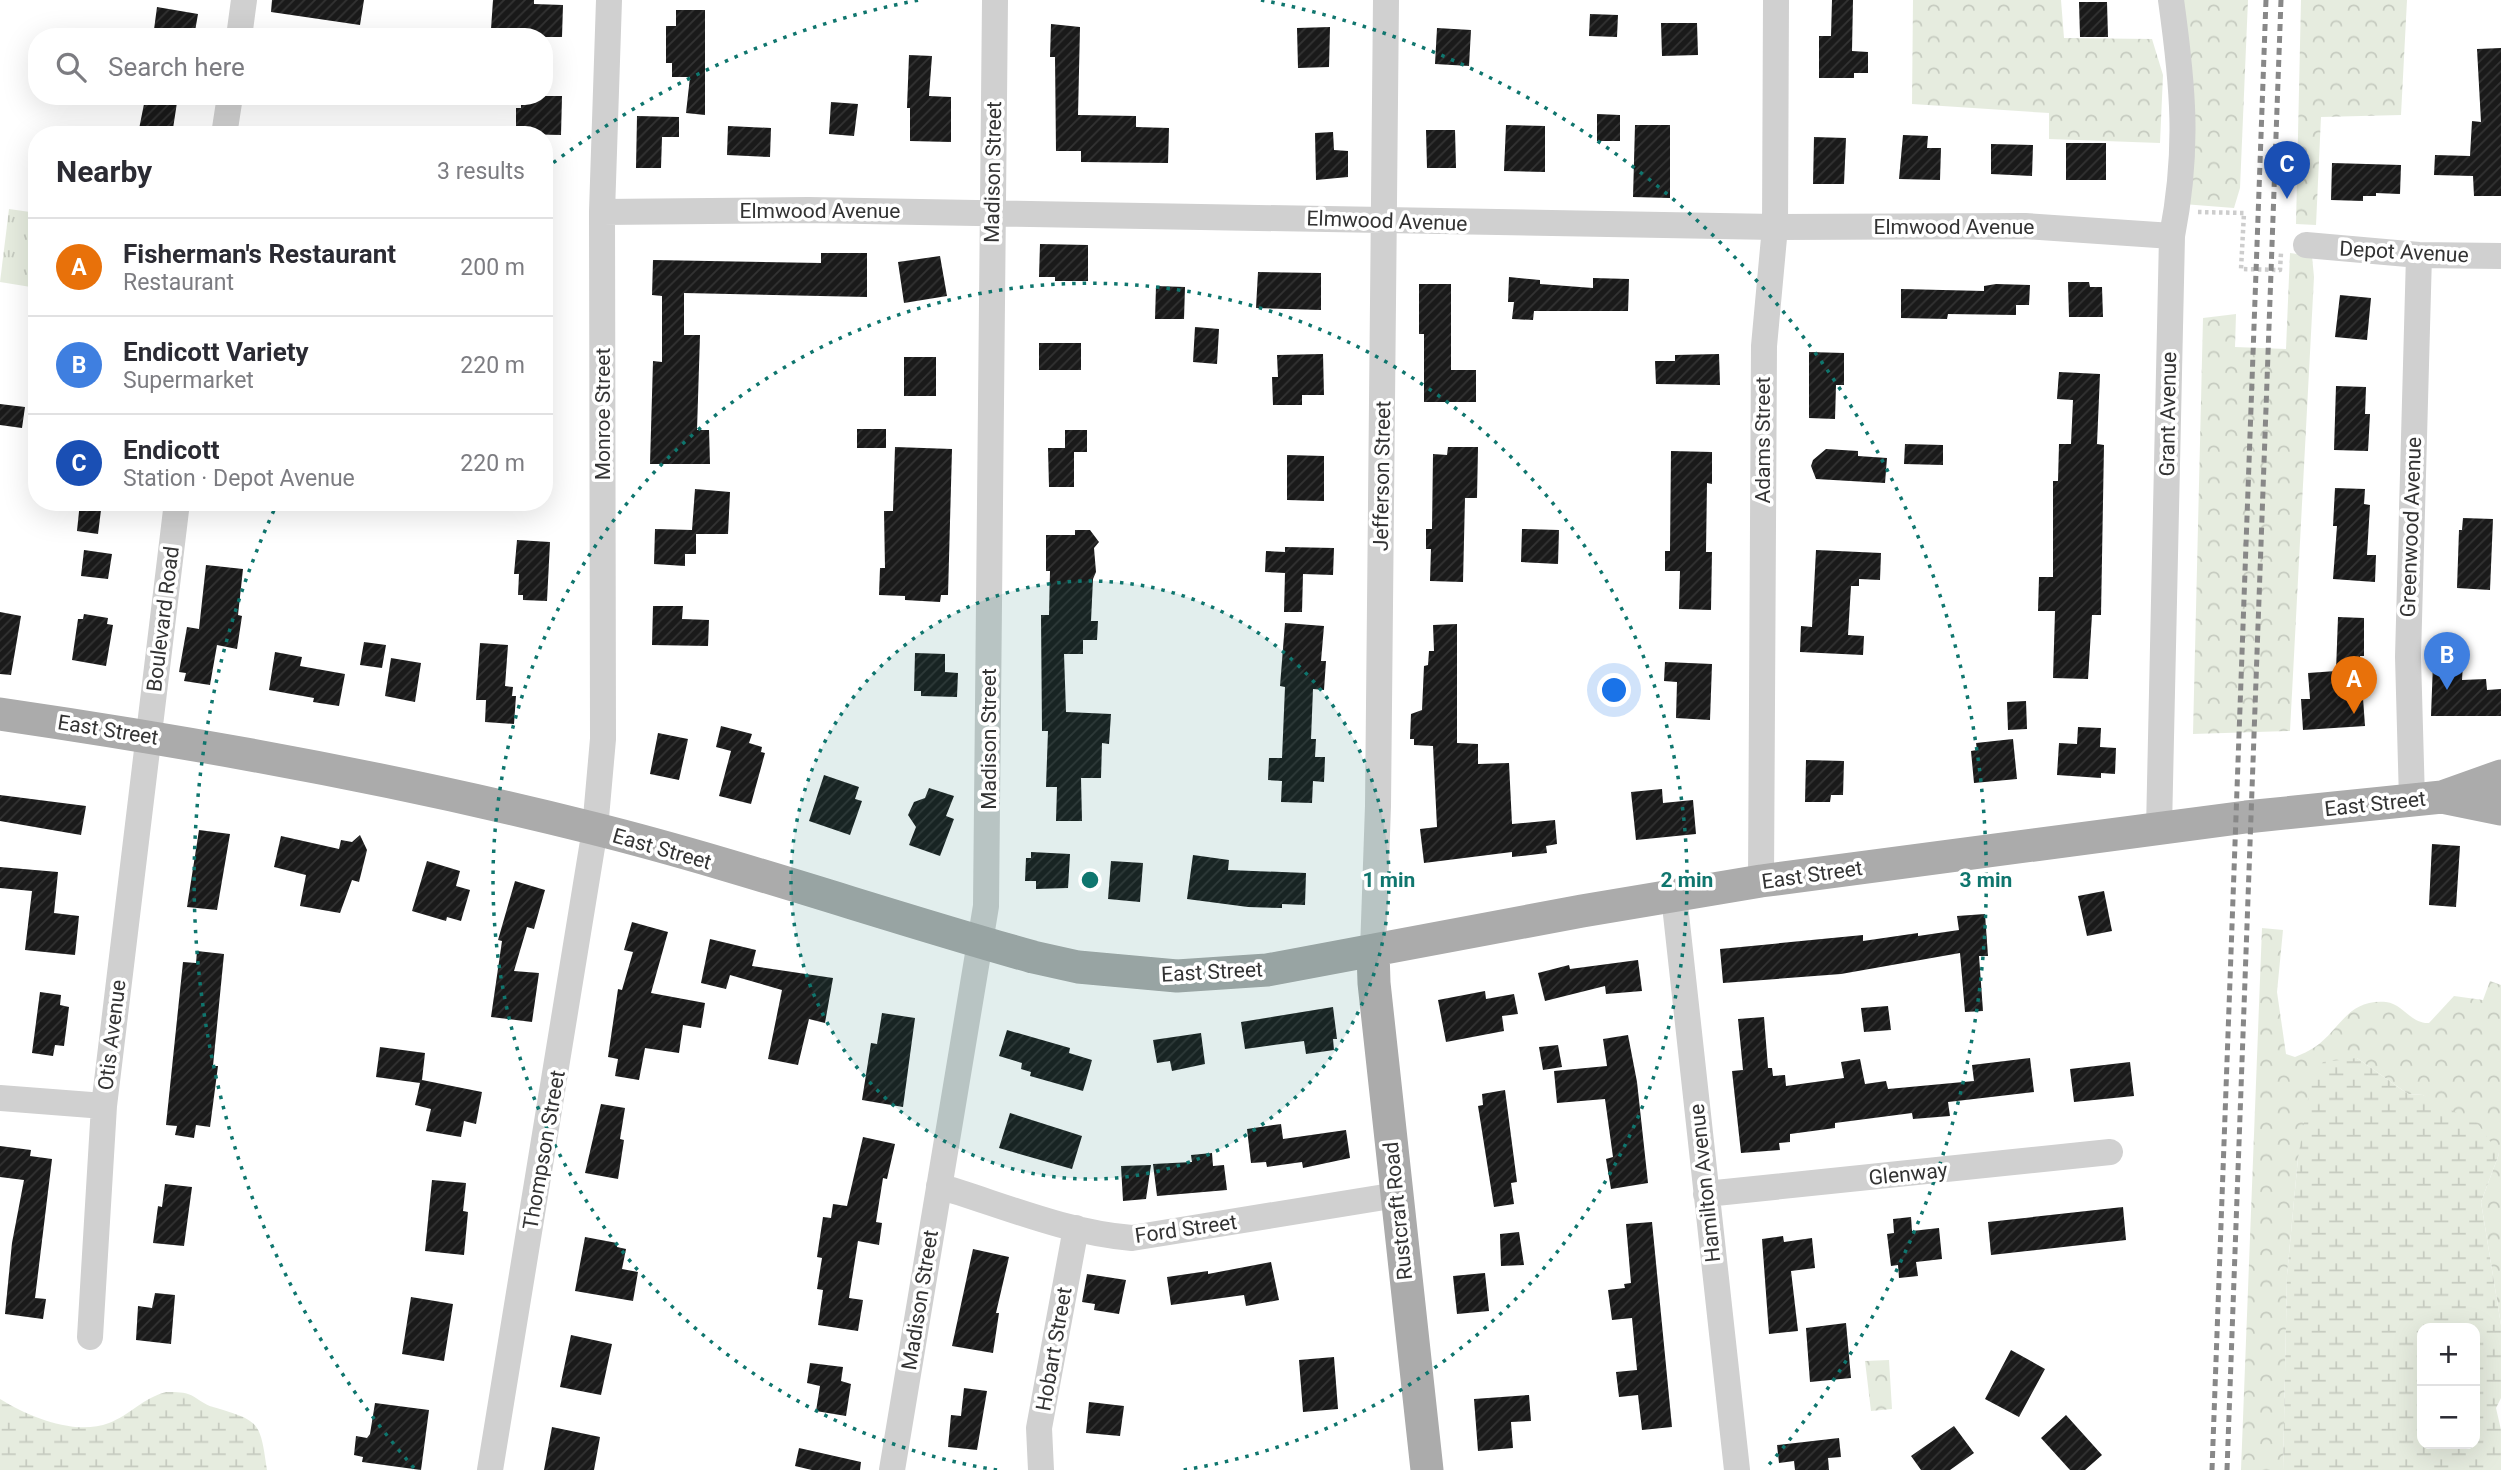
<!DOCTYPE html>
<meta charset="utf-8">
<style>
:root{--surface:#fff;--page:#f2f2f3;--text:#2b2b33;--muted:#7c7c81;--line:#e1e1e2;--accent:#ea580c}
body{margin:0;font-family:Roboto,sans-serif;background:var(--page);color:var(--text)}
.controls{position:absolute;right:21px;bottom:21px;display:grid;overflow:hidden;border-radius:14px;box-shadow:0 7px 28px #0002}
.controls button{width:63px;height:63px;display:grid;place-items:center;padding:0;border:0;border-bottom:2px solid var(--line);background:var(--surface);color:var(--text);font:35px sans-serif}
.you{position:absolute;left:1615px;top:691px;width:24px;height:24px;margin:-18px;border:5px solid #fff;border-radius:50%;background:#1a73e8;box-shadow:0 0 0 10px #1a73e833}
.badge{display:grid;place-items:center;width:46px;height:46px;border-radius:50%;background:var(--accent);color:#fff;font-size:23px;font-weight:700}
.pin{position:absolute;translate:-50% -58px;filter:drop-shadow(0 2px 4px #0008)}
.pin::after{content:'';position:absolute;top:37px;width:24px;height:21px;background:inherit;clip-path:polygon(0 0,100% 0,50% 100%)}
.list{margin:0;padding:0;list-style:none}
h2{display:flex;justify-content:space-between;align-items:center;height:91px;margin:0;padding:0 28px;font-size:30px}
h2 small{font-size:23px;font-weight:400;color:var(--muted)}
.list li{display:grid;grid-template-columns:46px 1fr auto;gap:21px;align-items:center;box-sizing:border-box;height:98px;padding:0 28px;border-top:2px solid var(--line)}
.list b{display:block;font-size:26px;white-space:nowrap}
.list p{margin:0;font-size:23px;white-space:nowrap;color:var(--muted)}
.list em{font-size:23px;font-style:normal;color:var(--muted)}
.icon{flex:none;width:38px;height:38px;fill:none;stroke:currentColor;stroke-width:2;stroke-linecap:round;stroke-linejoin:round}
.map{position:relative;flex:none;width:2501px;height:1470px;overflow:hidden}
.search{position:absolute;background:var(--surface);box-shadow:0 7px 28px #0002;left:28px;top:28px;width:525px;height:77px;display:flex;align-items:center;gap:18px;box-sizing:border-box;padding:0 24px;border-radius:28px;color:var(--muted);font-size:26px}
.panel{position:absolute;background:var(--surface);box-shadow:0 7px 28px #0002;left:28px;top:126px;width:525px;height:385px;border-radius:28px}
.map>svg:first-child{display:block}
.grass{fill:url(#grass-tufts)}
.forest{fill:url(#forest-crowns)}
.wetland{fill:url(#wetland-marsh);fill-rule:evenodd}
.building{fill:url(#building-hatch)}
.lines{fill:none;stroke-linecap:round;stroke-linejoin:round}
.path{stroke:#cdcdcd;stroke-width:4.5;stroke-dasharray:3.5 3.5;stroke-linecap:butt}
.minor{stroke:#d0d0d0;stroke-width:26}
.major{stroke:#ababab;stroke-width:33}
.rail{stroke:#888;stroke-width:5;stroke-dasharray:7 5;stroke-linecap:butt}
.ring{fill:none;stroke:#0f766e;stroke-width:3.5;stroke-dasharray:3.5 7}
.labels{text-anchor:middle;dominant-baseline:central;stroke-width:7;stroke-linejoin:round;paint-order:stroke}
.street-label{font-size:21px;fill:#333;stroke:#fff}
.centre{fill:#0f766e;stroke:#fff;stroke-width:3.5}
.ring-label{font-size:21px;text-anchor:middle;font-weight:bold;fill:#0f766e;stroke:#fff;stroke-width:7;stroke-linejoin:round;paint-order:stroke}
</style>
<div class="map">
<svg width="2501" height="1470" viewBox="0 0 2501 1470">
<defs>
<pattern id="grass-tufts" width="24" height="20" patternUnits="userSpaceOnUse" patternTransform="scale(1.75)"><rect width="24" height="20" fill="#e6ecdf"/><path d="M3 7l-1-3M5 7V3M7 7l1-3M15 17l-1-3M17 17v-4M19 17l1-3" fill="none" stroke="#c6cbc0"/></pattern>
<pattern id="forest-crowns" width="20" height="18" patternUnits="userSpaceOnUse" patternTransform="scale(1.75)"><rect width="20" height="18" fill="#e6ecdf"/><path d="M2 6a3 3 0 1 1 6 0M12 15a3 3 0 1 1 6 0" fill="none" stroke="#c6cbc0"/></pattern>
<pattern id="wetland-marsh" width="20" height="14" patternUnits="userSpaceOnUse" patternTransform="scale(1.75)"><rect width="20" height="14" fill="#e6ecdf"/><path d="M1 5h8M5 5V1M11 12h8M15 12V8" fill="none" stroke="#c6cbc0"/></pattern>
<pattern id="building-hatch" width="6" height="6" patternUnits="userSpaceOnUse" patternTransform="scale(1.75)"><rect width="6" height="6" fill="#1a1a1a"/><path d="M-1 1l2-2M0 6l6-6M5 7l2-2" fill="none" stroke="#333"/></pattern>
</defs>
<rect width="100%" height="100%" fill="#fff"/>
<path class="grass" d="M9,209l28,4v75l-37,-6z"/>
<path class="forest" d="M1913,0h148l3,38 88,1 11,36 -3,68 -111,-4v-26l-137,-9z
M2181,0h67l-8,188 -6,20 -51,-4z
M2301,0h106l-6,115 -80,2 -5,108 -20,-1z
M2290,253l22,3 2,21 -24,454 -97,3 10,-416 33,-4 -1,33 51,2z
M2262,928l21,2 -6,62 9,62 9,3c7,-3 14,-6 20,-10 26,-18 32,-48 71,-45 17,2 25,22 43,21l25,-27 29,4 7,-19 11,4v366v-26l-20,-123 18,-48 -76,-59 -15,-1 -51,-36 -59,100 -11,117 -4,195h-42z
M1889,1360l3,49 -21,2 -6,-50z"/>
<path class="wetland" d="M2357,1058l51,36 15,1 55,29 21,30 -18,48 20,123v73l-5,10 5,22v40h-218l4,-195 11,-117 14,-82 11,-14zM2422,1328h53v116h-53z
M166,1392c7,0 16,0 22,2 9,3 16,11 25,13 47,14 47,14 54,63h-267v-71c29,18 75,37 109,24 21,-8 34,-25 57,-31z"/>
<path class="building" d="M272,0h92l-4,25 -89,-13z
M493,0h41v4l29,1 -1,32h-34l1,-7 -38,-1z
M1832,0h21l-1,51 16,1v21h-14v5h-35v-42h12z
M2079,2h28l1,35h-28z
M157,7l41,7 -4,23h-41z
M676,10h29v105l-19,-2 4,-36h-18v-14h-6v-37h10z
M1590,14l28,1 -1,22 -28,-1z
M1661,23h36l1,32 -36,1z
M1051,24l29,3 -2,88 58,1v11l33,1 -1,35 -87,-1v-11h-25l-1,-94h-5z
M1330,27l-1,40 -31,1 -1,-40z
M1437,28l34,2 -2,36 -34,-2z
M2501,48v148h-27l-1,-20 -39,-1 1,-20 35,1 2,-35 9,1 -4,-73z
M909,55l23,1 -3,40 22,1v45l-41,-1v-33h-3z
M156,96h22l-6,39 -33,-6 6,-30 10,2z
M521,96h41l-1,39 -45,-1v-26h5z
M831,102l27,2 -4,32 -25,-2z
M1597,114l23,1v26h-23z
M637,116l42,1v20h-17l-1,31h-25z
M1506,125l39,1v46l-41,-1z
M1635,125h35v73l-37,-1z
M728,126l43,2 -1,29 -43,-2z
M1426,130h29l1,38h-29z
M1333,132l1,18 14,1v26l-32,3 -1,-47z
M1903,135l25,1 -1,12h14l-1,32 -41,-1z
M1814,137l32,1 -2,46h-31z
M2066,143h40v37h-40z
M1991,144l42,1 -1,31 -41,-2z
M2332,163l69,2 -1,29 -24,-1v3h-13v5l-32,-1z
M1040,244l48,1v36h-33v-4h-16z
M821,253h46v44l-183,-4v42h16l-3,95h12l1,34h-60l3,-103 9,1v-66l-10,-1 1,-35 168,3z
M940,256l7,40 -43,7 -6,-41z
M1258,272l63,1v37l-65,-2z
M1509,277l31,3v4l53,4v-10l36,1 -1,32h-94l-1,9 -21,-1 2,-17h-6z
M2068,282h21l1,5h12l1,30h-34z
M1419,284h32v86h25v32h-52v-68h-5z
M1996,284l34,1 -1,20h-13v10l-68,-1 -1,5 -46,-1v-29l83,2v-5z
M1156,286l29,1 -1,32h-29z
M2340,295l31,3 -4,42 -32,-3z
M1195,327l24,2 -2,35 -24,-2z
M1039,343h42v27h-42z
M1809,352l35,1v32h-8l-1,34 -26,-1z
M1323,354l1,41h-22v10h-29l-1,-28h6l-1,-22z
M1719,354l1,31 -64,-1 -1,-23h20v-6z
M904,357h32v39h-32z
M2059,372l41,2 -3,70 7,1 -3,170h-9l-4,64 -35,-1 2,-67h-17l1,-34h14v-96h5l1,-37h12l2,-44 -16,-1z
M2336,386l30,1 -1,27h5l-2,37 -34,-1z
M0,404l25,3 -3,21 -22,-3z
M857,429h29v19h-29z
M1065,430h22v22h-13v35h-25l-1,-39h17z
M1905,444l38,1v20l-39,-1z
M895,447l57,2 -4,146h-7l-1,7 -35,-2v-4l-26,-1 1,-27h5l-1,-57h9z
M1448,447h30l-1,51h-12l-2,84 -33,-1 1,-32h-5v-20h6l1,-75 14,1z
M1826,449l32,2v5l29,2 -2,25 -69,-4 -5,-13 2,-6z
M1671,451l41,1v32l-5,-1 -1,69h6l-1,58 -32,-1 1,-38h-15v-20h5z
M1287,455l37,1v45l-37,-1z
M2335,488l30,1 -1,15 6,1 -3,50h9l-1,27 -42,-3 4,-53h-4z
M695,489l35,3 -2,42h-32v20h-11v12l-31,-2 1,-35 37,1z
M80,502h22l-4,32 -21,-3z
M2463,518l30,1 -3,71 -33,-2 2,-58h3z
M1522,529l37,1 -1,34 -37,-2z
M1075,530h15l9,12 -5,6 2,24 -3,7 -2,42h7l-1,19h-14v14h-19l2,58 45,2 -2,30 -7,-1 -1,35h-20l1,43h-26l1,-34h-11l2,-56h-6l-1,-116h8l1,-44h-4v-36h29z
M517,540l33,2 -3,59 -24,-1v-5h-5l1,-21h-5z
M1285,547l49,1 -1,27 -30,-1 -1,38h-18l1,-39 -20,-1 1,-21 19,1z
M84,550l28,4 -4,25 -27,-3z
M1816,550l65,3 -1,27 -21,-1v7h-8l-3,49 16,1 -1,19 -63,-3 1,-26 11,1z
M206,565l37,4 -5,46 4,1 -5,33 -20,-4 -7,40 -26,-4 2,-8 -7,-1 8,-45 12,2z
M653,606h30l-1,13 27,1 -1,26 -56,-1z
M0,612l21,4 -10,59 -11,-1z
M84,614l24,4 -1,6 6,1 -7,41 -34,-6 6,-41h5z
M2338,617l26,1v38h-4l5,70 -62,4 -2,-31h9l-2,-26 28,-2z
M1285,623l39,3 -3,35h5l-2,29 -11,-1 -2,50h5l-1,18h10l-1,25 -11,-1 -1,22 -31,-1 1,-21 -14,-1 1,-22h13l3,-71 -5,-1z
M1457,624v119l21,1v20l31,-1 3,61 43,-4 2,24 -11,2 1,7 -35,4v-5l-88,11 -4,-34 17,-2 -4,-81 -19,-1v-6h-4l1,-25 11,-4 2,-44 4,-1 1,-14h5l-1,-26z
M364,642l22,3 -4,23 -22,-3z
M480,643l28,2 -3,41 8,1 -1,9h4l-2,28 -29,-2 1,-22h-10z
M275,652l27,5 -2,9 45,8 -6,32 -26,-4 1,-4 -45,-8z
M915,653l30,1v18l13,1 -1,24 -36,-1v-5h-7z
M391,658l30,5 -6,39 -30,-6z
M1665,662l47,2 -2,56 -34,-2 1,-36 -13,-1z
M2433,663l30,1 -1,16 24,-1 1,11 14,-1v27h-70z
M2026,701l1,28 -19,1 -1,-28z
M721,726l31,8 -3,9 13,4 -1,5 4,1 -14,51 -32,-8 12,-45 -15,-4z
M2078,727l23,1 -1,19 16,1 -1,26 -14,-1v5l-44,-3 2,-32 18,1z
M658,733l30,6 -9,41 -29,-6z
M2013,739l4,40 -43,4 -3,-32 6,-1 -1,-7z
M1806,760l38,1 -1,34h-12l-1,7h-25z
M824,775l35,12 -4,12 7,2 -12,34 -41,-14z
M929,788l25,8 -8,20 8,3 -14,37 -31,-11 7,-18 -8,-12 6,-13 11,-4z
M1662,789l1,14 30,-3 3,34 -60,6 -5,-48z
M0,795l86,11 -5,29 -81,-14z
M199,830l31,4 -13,76 -30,-3z
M360,835l7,15 -8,32 -7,-2 -12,33 -40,-7 6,-31 -32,-8 7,-31 58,13 2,-9 11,2z
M2432,844l28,2 -4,61 -27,-2z
M1031,852l39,2 -2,34 -32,1v-8h-11l1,-23h5z
M1193,855l36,5 -1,10 78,3 -1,32 -23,-1v4l-34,-1 -61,-8z
M427,861l33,10 -4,15 14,4 -9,31 -14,-4 -1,4 -34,-10z
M1111,861l32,2 -3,39 -32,-3z
M0,867l58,5 -4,41 25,3 -4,39 -50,-5 7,-59 -32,-3z
M515,881l30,9 -11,39 -7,-2 -13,44 25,2 -7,49 -41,-5 11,-76 -4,-1z
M2104,891l8,40 -25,5 -9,-40z
M1985,914l3,42h-9l4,55 -18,1 -5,-59 -119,21 -118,9 -3,-34 143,-14v6l55,-8v3l41,-6 -2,-14z
M632,922l36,10 -17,61 54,10 -4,25 -18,-3 -4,28 -34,-5 -6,32 -24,-4 3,-17 -10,-2 10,-68 4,1 11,-38 -9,-2z
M710,939l46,11 -4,16 81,12 -8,45 -16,-4 -11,46 -30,-6 14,-69 -52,-15 -4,14 -25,-6z
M197,951l27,3 -11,112h5l-8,61 -14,-2 -2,13 -19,-3 2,-9 -11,-1 17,-163 13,1z
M1638,960l4,31 -36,3 -1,-8 -60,15 -7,-28 31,-8 1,4z
M1485,991l1,8 28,-5 4,20 -16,2 2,15 -58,11 -8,-42z
M40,992l21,3 -1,10 9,2 -5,39 -9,-1 -2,11 -21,-3z
M1888,1006l3,24 -27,2 -3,-24z
M1333,1007l4,32h-4l1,11 -28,4 -2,-13 -59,8 -4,-27z
M882,1013l33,5 -12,89 -41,-7 9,-57 6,1z
M1764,1017l4,51h4l1,8 12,-1 1,11 58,-8 -3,-16 19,-3 5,25 21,-3 2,8 86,-8 -2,-16 58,-7 4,34 -86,10 2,14 -37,3 -1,-6 -77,10v5l-45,6v8l-11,1 1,7 -39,3 -9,-82 11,-1 -5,-51z
M1007,1030l63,18 -1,5 23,7 -9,31 -53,-15 1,-4 -10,-3 1,-6 -23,-7z
M1201,1033l4,31 -33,7 -2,-10 -13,2 -4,-23z
M1628,1035l9,47 11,101 -37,6 -5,-30 7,-2 -8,-58 -48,4 -3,-32 53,-5 -4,-27z
M1558,1045l4,22 -19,3 -4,-23z
M380,1047l45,6 -3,27 60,12 -6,32 -12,-3 -3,16 -35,-6 5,-22 -16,-4 5,-22 -44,-6z
M2130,1062l4,34 -60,6 -4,-33z
M1505,1090l12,92 -6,1 3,21 -20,3 -16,-101 5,-1 -1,-11z
M601,1104l24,4 -5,31 4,1 -6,39 -33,-6z
M1010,1113l72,23 -10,33 -73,-21z
M1281,1124l2,15 63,-9 4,28 -47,10 -1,-6 -35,5 -1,-5 -15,1 -4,-34z
M863,1137l32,7 -8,35 -4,-1 -7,44 6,1 -3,22 -21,-4 -9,57 14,2 -5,31 -40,-6 5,-35 -6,-1 5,-31 -5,-1 6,-40 8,1 2,-14 14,2z
M0,1146l31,4 -1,6 22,3 -17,139 11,1 -3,20 -38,-5 7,-71 12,-63 -24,-3z
M1212,1153l1,13 11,-1 3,25 -70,6 -4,-32 39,-2 -1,-7z
M1151,1165l-5,34 -23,2 -2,-35z
M432,1180l34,3 -3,28 5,1 -4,43 -39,-4z
M165,1184l27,3 -8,59 -31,-3 5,-37 4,1z
M2123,1207l3,33 -135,15 -3,-33z
M1911,1217l1,14 27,-3 3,31 -26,3 2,14 -19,2 -1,-13 -7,1 -4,-32 7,-1 -1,-14z
M1652,1222l20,205 -30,3 -4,-35 -19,2 -3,-25 21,-2 -5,-52 -20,2 -4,-30 17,-2 -1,-4 7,-1 -5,-59z
M1519,1232l5,33 -23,1 -1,-32z
M1783,1236l1,6 28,-4 3,30 -24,3 7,60 -29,3 -7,-95z
M585,1237l32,6v4l9,2 -4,20 16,3 -5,29 -58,-10z
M973,1249l36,8 -13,56h3l-6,40 -41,-7z
M1271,1262l8,38 -33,6 -2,-11 -73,10 -4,-28 41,-6v3z
M1485,1273l4,38 -32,3 -4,-38z
M1087,1274l39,6 -7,34 -25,-4 1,-6 -13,-2z
M155,1293l20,2 -4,49 -35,-4 2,-34 14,2z
M411,1297l42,7 -9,57 -42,-7z
M1846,1323l5,55 -41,4 -4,-54z
M571,1335l41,9 -11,51 -41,-8z
M2011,1350l34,19 -26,48 -34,-18z
M1334,1357l4,52 -35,3 -4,-52z
M810,1363l33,4 -2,14 10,3 -5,32 -30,-5 4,-25 -13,-3z
M964,1388l23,3 -10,59 -29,-3 3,-32 10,1z
M1529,1395l2,26 -20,1 2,26 -35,3 -4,-52z
M1089,1402l35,4 -4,30 -34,-3z
M375,1403l54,7 -8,60 -59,-8 1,-5 -9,-2 2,-19 11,2 3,-4z
M2066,1415l36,40 -17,15h-15l-29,-32z
M1954,1426l20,27 -24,17h-29l-10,-14z
M552,1427l48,10 -6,33h-50z
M1839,1438l2,19 -13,1 1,12h-34l-1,-9 -15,2 -2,-18z
M799,1448l62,14 -1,8h-48l-17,-4z"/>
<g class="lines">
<path class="path" d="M2198,212l46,1 -3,56 39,1 1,-17"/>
<path class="minor" d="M239,37l5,-37
M224,135l6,-39
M602,212l206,-2 967,17 250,-1 147,10
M2306,245l113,10 82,1
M2412,800l-4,-143 11,-402
M2159,829l13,-593c17,-87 11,-150 -1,-236
M1761,881l3,-535 11,-119 1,-227
M1674,896l63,574
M1373,951l5,-145 8,-806
M0,1098l104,8
M939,1186c63,19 128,47 193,52l265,-43
M1706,1194l404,-42
M90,1337l14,-231 73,-604
M490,1470l105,-641 8,-90 -1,-527 7,-212
M892,1470l94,-564 9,-906
M1041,1470l-2,-42 37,-200"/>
<path class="major" d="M0,714c199,29 397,65 592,114 148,37 294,88 441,129l45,10 99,9 90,-6 315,-59 179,-30 485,-64 196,-20 59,-21
M2442,797l59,12
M1373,951l1,32 53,487"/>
<path class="rail" d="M2212,1470l54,-1470
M2227,1470l54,-1470"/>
</g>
<circle cx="1090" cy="880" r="299" fill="#0f766e" fill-opacity=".12"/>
<g class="ring">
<circle cx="1090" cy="880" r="299"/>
<path d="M997 1470A597 597 0 1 1 1183 1470"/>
<path d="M414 1468A896 896 0 0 1 275 508M545 169A896 896 0 0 1 919 0M1261 0A896 896 0 0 1 1766 1468"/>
</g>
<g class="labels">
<g class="street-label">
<text transform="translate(993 172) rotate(-89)">Madison Street</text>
<text x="820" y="211">Elmwood Avenue</text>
<text transform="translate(1387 221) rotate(2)">Elmwood Avenue</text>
<text x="1954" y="227">Elmwood Avenue</text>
<text transform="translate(2404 252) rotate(3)">Depot Avenue</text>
<text transform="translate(603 414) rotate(-90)">Monroe Street</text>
<text transform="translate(2168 414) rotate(-89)">Grant Avenue</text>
<text transform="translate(1763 440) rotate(-90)">Adams Street</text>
<text transform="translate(1382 476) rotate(-89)">Jefferson Street</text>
<text transform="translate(2411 527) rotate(-88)">Greenwood Avenue</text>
<text transform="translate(163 619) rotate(-83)">Boulevard Road</text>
<text transform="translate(108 730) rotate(9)">East Street</text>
<text transform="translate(989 739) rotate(-90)">Madison Street</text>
<text transform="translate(2375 804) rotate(-6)">East Street</text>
<text transform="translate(662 849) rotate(16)">East Street</text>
<text transform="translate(1812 875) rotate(-8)">East Street</text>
<text transform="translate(1212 972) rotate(-3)">East Street</text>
<text transform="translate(112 1035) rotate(-83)">Otis Avenue</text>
<text transform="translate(544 1150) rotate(-80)">Thompson Street</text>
<text transform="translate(1908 1174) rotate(-6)">Glenway</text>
<text transform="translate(1705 1183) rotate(-96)">Hamilton Avenue</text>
<text transform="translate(1398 1211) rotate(-96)">Rustcraft Road</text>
<text transform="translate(1186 1229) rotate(-8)">Ford Street</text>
<text transform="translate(920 1300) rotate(-81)">Madison Street</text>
<text transform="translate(1054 1349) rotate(-80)">Hobart Street</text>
</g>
</g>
<circle cx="1090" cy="880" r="10" class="centre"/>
<g class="ring-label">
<text x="1389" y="887">1 min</text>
<text x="1687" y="887">2 min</text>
<text x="1986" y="887">3 min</text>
</g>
</svg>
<div class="controls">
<button>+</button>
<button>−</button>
</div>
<div class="you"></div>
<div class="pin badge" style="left:2354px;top:714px;background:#e8710a">A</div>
<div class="pin badge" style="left:2447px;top:690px;background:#3f7fe0">B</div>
<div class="pin badge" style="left:2287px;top:199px;background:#1a4fb4">C</div>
<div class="search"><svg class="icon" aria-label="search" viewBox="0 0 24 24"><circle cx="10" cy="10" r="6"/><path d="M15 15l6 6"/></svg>Search here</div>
<section class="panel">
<h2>Nearby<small>3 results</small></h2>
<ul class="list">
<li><span class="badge" style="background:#e8710a">A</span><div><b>Fisherman's Restaurant</b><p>Restaurant</p></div><em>200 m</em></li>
<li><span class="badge" style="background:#3f7fe0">B</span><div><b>Endicott Variety</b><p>Supermarket</p></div><em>220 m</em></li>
<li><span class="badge" style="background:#1a4fb4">C</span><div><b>Endicott</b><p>Station · Depot Avenue</p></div><em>220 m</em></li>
</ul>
</section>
</div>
